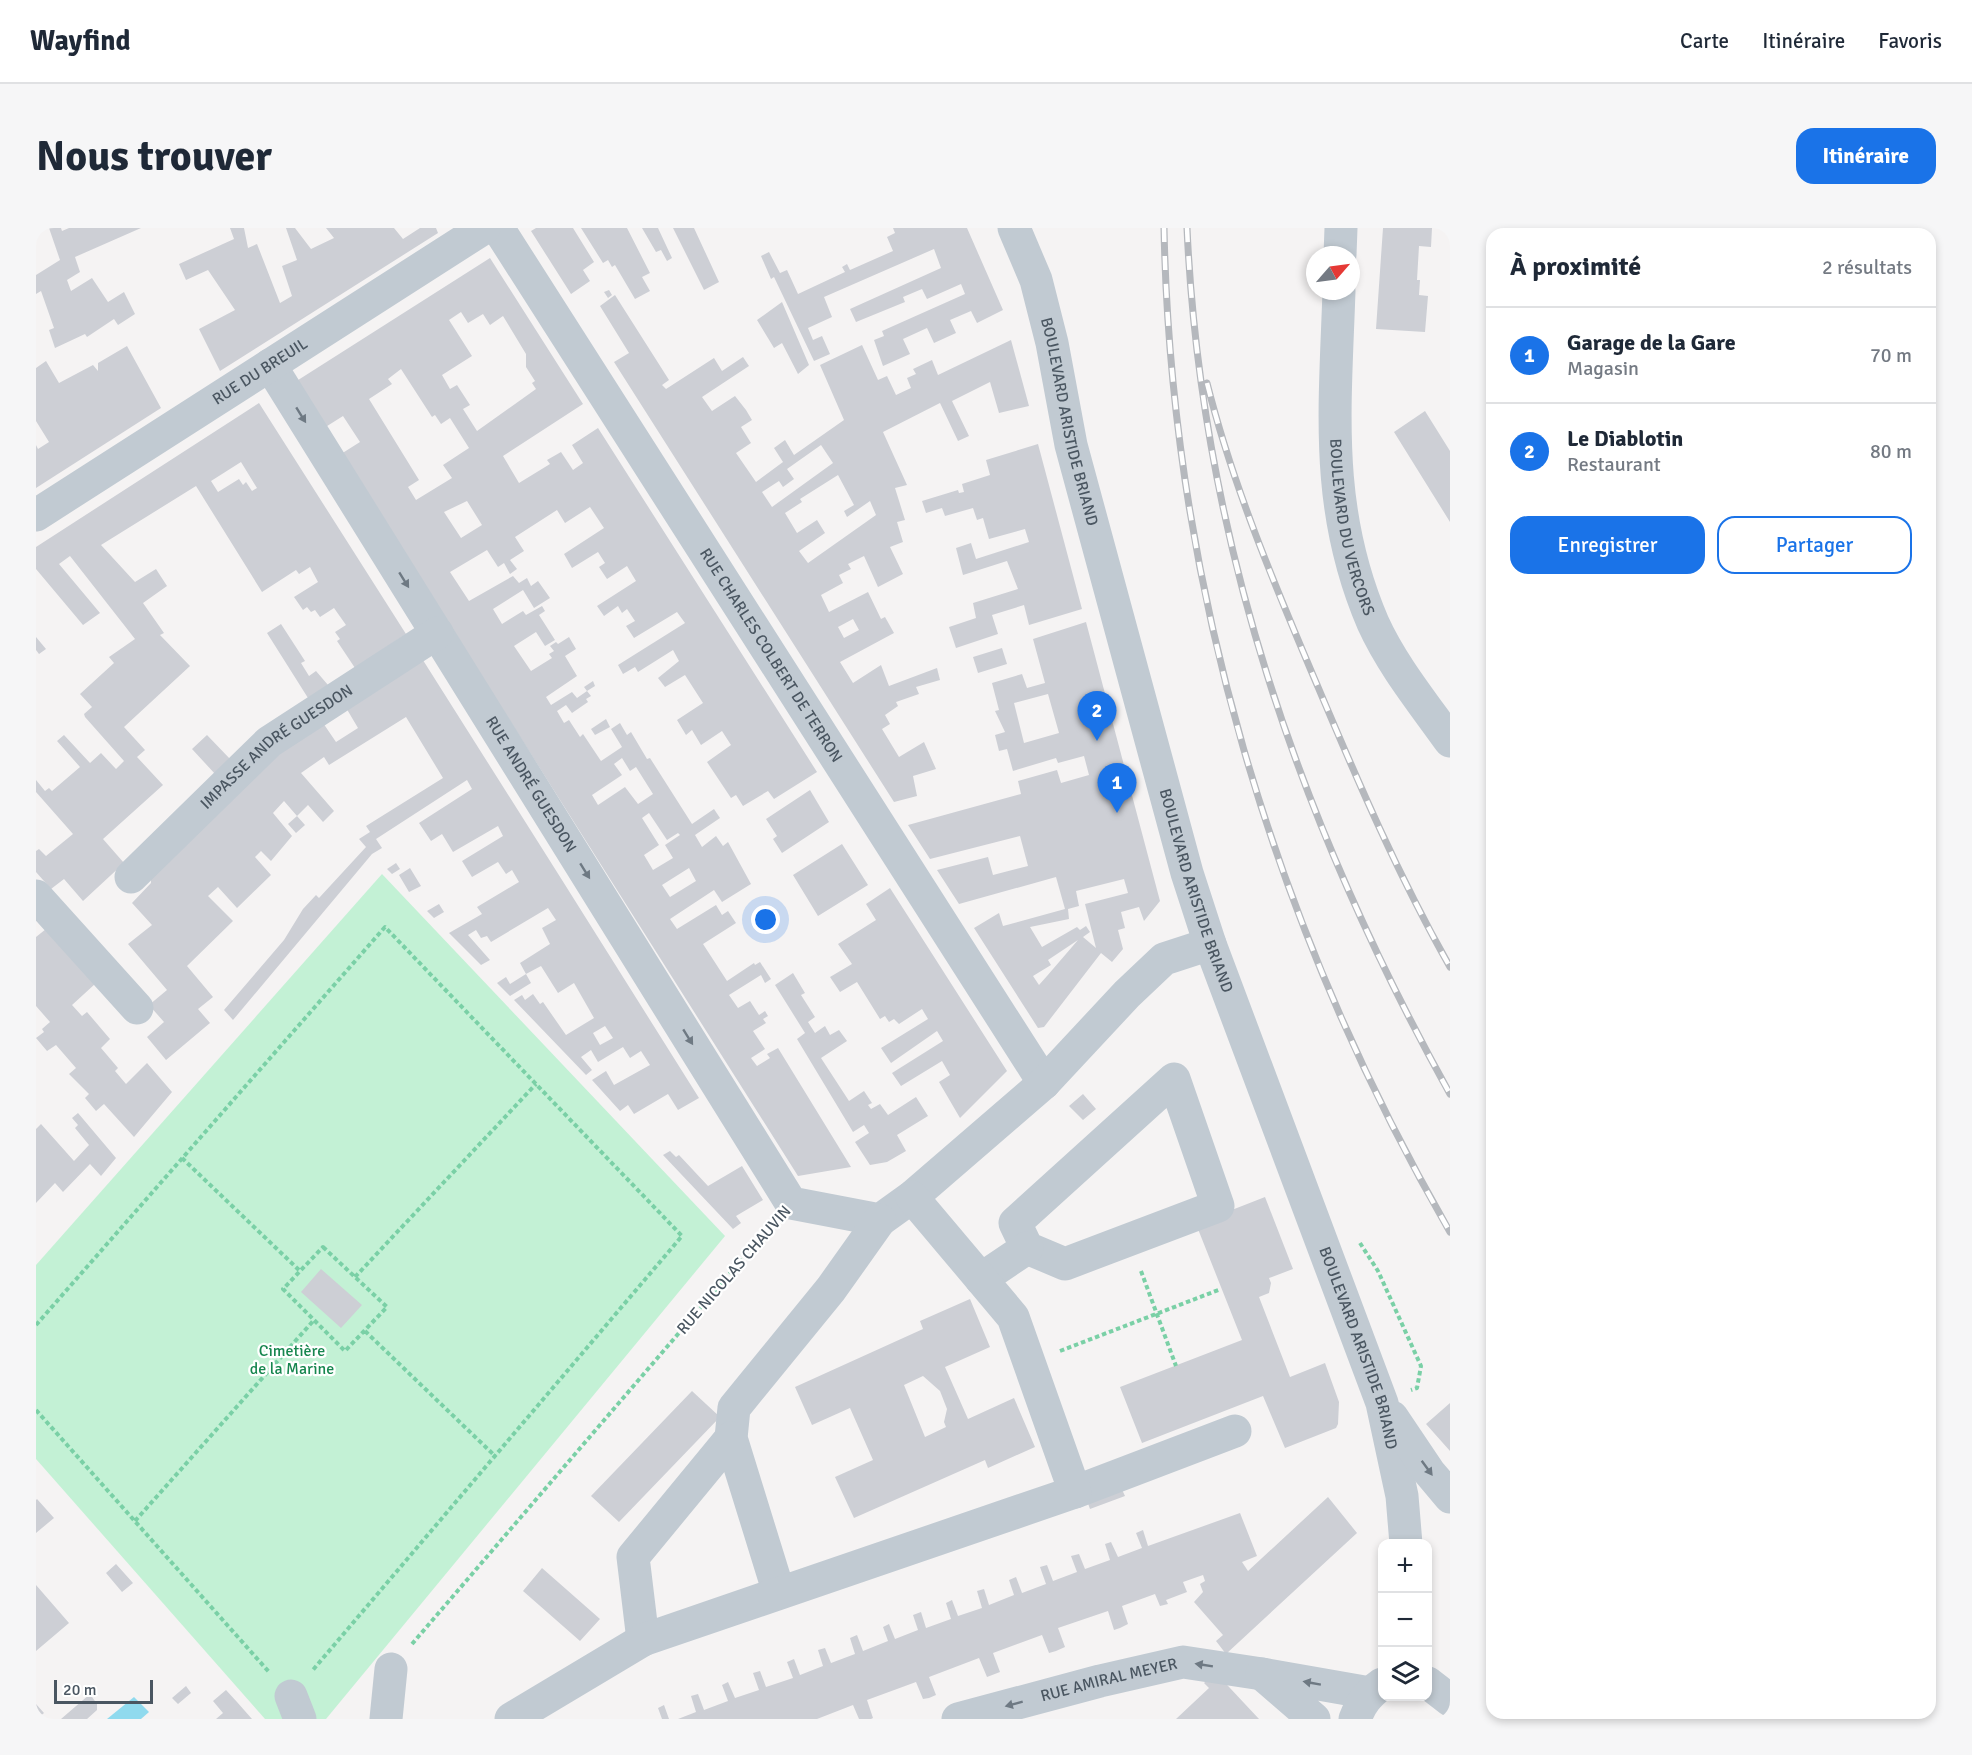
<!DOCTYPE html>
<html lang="fr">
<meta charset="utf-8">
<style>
:root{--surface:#fff;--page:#f6f6f7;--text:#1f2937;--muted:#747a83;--line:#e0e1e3;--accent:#1a73e8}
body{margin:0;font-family:Signika,sans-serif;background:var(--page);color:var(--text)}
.controls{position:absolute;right:18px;bottom:18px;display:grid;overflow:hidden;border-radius:12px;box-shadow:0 3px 9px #0003}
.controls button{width:54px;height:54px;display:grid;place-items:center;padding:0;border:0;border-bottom:2px solid var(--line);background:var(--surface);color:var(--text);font:30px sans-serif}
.compass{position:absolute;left:1270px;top:18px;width:54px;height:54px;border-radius:50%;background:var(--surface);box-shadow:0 3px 9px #0003;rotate:62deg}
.scale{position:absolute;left:18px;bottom:15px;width:99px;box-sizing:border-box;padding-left:6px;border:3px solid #4a5661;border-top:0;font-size:16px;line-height:21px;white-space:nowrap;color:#4a5661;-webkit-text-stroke:4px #fff;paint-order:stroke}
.you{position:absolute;left:730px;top:692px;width:21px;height:21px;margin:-15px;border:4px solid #fff;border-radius:50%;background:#1a73e8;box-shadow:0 0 0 9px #1a73e833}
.badge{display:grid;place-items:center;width:39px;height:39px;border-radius:50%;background:var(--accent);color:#fff;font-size:20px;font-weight:700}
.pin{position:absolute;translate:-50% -50px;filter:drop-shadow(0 2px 3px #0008)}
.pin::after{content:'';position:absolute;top:32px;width:21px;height:18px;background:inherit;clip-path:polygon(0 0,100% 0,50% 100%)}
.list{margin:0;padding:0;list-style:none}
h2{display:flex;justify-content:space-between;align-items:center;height:78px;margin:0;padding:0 24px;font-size:26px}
h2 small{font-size:20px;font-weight:400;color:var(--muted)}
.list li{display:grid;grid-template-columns:39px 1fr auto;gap:18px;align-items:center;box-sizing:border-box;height:96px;padding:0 24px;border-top:2px solid var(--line)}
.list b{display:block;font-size:22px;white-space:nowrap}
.list p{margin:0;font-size:20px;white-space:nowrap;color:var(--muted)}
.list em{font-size:20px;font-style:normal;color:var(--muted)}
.actions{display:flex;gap:12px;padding:18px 24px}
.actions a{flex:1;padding:14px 0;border:2px solid var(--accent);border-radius:18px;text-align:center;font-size:21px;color:var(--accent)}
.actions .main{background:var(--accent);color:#fff}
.icon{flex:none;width:33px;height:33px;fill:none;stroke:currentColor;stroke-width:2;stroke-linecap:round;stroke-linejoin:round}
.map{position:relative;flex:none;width:1414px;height:1491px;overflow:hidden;border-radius:18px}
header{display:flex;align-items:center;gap:36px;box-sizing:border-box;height:84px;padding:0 30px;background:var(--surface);border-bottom:2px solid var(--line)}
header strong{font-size:28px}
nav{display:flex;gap:33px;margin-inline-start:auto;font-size:21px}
.intro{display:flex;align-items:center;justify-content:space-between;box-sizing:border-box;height:144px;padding:0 36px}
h1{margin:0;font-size:42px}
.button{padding:15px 27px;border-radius:18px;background:var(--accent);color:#fff;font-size:21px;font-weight:700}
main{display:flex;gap:36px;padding:0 36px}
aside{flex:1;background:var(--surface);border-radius:18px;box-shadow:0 3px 9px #0003}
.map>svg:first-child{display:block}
.green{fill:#c3f1d5}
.water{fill:#90daee}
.building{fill:#cdcfd5;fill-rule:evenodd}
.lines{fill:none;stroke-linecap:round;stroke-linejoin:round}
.path{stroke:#7ad0a6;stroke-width:4;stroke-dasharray:4.5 3;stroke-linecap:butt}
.minor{stroke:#c1cad2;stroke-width:33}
.rail-casing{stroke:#b5b8bd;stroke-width:7}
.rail{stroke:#fff;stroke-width:4.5;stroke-dasharray:14;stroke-linecap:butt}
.oneway{fill:#6e7983}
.labels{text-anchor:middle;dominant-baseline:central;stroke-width:4.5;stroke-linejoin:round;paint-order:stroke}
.street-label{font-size:16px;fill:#4a5661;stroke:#fff}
.park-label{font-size:16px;fill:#17864f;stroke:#fff}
</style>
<header>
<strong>Wayfind</strong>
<nav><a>Carte</a><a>Itinéraire</a><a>Favoris</a></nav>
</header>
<div class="intro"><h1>Nous trouver</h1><a class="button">Itinéraire</a></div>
<main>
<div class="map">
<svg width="1414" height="1491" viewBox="0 0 1414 1491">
<rect width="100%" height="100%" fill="#f5f3f3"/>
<path class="green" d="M346,646l343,362 -399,483h-61l-229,-260v-194z"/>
<path class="water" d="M98,1469l15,15 -8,7h-34z"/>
<path class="building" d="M13,0h12l1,3 7,-3h72l-66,29 5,15 -13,8 4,11 21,-13 16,24 16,-10 11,22 -17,11 -4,-6 -27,18 -2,-3 -30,14 -6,-18 5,-2 -13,-37 -5,3v-19l24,-15z
M194,0h14l4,20 9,-4 23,59 12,-7 -10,-30 15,-6 -11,-32h9l16,21 23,-11 -8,-10h68l9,11 17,-11h16l2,5 -218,138 -21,-42 36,-19 -27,-40 -22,10 -7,-16 55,-25z
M500,0h37l21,34 -11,8 7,11 -19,13 -40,-63z
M545,0h46l23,45 -8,4 8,14 -15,8 -20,-34 -3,2 -4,-7 -5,3z
M606,0h16l14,30 -5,3 -6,-11 -5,2z
M637,0h21l25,54 -15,8z
M857,0h74l36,82 -26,13 -6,-12 -21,9 6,13 -22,10 -7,-15 -24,11 7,15 -27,12 -9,-26 10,-4 -2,-5 83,-37 -4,-10 -34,15 -5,-10 -19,8 2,5 -49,20 -6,-13 91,-41 -7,-19 -110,48 8,20 -24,11 5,12 9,-4 8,18 -16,7 -40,-84 -3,2 -10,-23 8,-4 11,21 7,-3 11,24 47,-22 -3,-5 5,-3 3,6 43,-19 -6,-14 8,-4z
M1347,0h49l-1,19 -12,-1 -2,34h3l-1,15 9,1 -3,36 -49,-3z
M454,30l93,146 -80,52 16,27 31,-19 -3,-4 14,-8 12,18 10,-7 -11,-18 26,-17 219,344 -43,27 -6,-8 -25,15 -7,-11 -5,3 -24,-36 24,-17 -9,-14 -21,14 -9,-15 -6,5 -9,-15 26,-17 -18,-28 -20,12 -7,-9 21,-17 -6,-11 -35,22 -3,-5 -12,7 -5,-9 67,-42 -8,-11 -43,26 -8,-12 9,-5 -8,-12 -5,4 -4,-7 -14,10 -7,-10 39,-25 -9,-15 -20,13 -8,-12 6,-4 -7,-11 -26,16 -8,-14 40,-26 -14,-21 -25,16 -8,-13 -42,27 9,14 -14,9 7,9 -7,5 -6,-11 -6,4 -11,-17 -37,22 19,29 44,-25 6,7 8,-5 4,8 7,-5 12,17 -16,10 -11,-18 -30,19 9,15 21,-13 3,4 16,-9 3,5 -6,4 16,25 -10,6 -9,-14 -22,14 17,25 21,-13 -3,-4 5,-3 -4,-5 6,-4 2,2 11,-7 7,12 -11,7 12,20 -31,21 5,8 21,-13 5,6 10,-7 4,5 -5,3 2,3 -16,11 -6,-8 -9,6 7,12 5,-3 11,17 3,-3 18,27 21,-14 -11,-18 9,-6 7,12 4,-3 16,27 3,-1 42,66 22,-15 6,9 -25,17 7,12 14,-11 7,10 5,-4 23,42 -29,18 -8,-12 -44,29 7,10 39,-24 6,10 6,-4 8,12 -33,21 13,20 11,17 27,-18 1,2 5,-3 11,17 -6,4 -4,-8 -32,20 9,13 12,-7 9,14 6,-4 3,5 -5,3 3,4 -13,8 12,18 -14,9 6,8 13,-8 -3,-4 11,-6 73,119 -53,9 -457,-722 19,-12 -17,-26 -19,12 -29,-46zM425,84l7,11 15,-9 7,11 13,-9 23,38v13l9,14 -3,2 4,6 -59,42 -14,-22 7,-4 -13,-20 -7,4 -8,-14 30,-19 -23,-36zM365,141l31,48 3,-2 6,9 9,-6 19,30 -26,17 9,13 -36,22 -8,-13 11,-7 -50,-81 23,-15 -4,-5zM431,273l15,24 -21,13 -17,-26zM586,530l8,13 6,-4 17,27 -15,10 -13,-17 -27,18 -6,-10 30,-20 -8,-11zM613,585l18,27 11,-7 2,2 -15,10 8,13 -20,12 -9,-15 15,-10 -17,-27zM653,640l7,13 -26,16 -8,-12z
M573,62l3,5 -4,3 -4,-6z
M579,67l54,85 -7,5 4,4 48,-31 8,13 21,-14 6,9 -47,31 10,14 23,-15 11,14 6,10 -11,7 10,16 -15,10 20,29 27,-20 -9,-14 11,-8 9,15 50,-35 -24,-55 42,-20 16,35 9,-4 9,19 15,-7 -4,-10 9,-4 -3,-5 19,-9 6,15 73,-35 18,66 -30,7 -9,-31 -38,19 17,35 -11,5 -18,-38 -57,29 24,53 -12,3 10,32 -8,2 6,20 -13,5 13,27 -25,13 -14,-31 -16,8 3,5 -12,6 4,8 -22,12 8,17 39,-20 13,27 4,-2 9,16 -54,29 13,21 28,-18 8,21 48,-18 3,12 -24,7 3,7 -23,8 2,4 -13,9 5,9 -8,5 17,28 25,-15 12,27 -23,7 4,20 -23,6 -280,-440 15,-9 -29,-47zM785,217l12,18 -61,44 -10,-15 17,-11 4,6 11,-8 -7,-10zM802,247l16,30 -10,6 3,6 23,-16 6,14 -68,48 -9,-12 26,-18 -8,-13 -20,13 -12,-20 17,-11 -2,-3zM817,391l6,11 -15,8 -6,-11z
M746,74l27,63 -11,9 -16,-31 -8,5 -17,-28z
M91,118l34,62 -125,80v-43l2,4 11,-7 -13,-21v-53l10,-7 13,22 34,-18 5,6v-8z
M223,175l147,231 -51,34 -18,-27 3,-2 -5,-7 11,-7 -12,-17 -14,9 -5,-7 -4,2 -4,-5 -4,3 -9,-13 24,-15 -8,-15 -11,7 -3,-4 -34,22 -66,-106 -95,59 34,37 21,-13 11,17 -24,17 21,30 -4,2 30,31 -66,61 21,23 -8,7 26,28 -60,54 21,24 -41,38 -19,-22 -13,10 -15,-17v-21l3,-2 7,7 27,-22 -37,-42v-12l9,11 4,-3 3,3 28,-24 -23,-26 7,-6 26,28 11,-10 15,16 8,-8 -39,-44 -1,-3 8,-7 -12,-13 34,-31 -5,-6 26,-18 -65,-83 -11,8 41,49 -17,12 -47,-56v-22zM205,234l16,26 -5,3 -6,-9 -3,3 -4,-6 -21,13 -7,-11z
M1389,183l25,40v71l-56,-90z
M1002,216l44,165 -53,16 -5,-20 -32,10 6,19 -42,14 -7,-21 27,-9 -3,-15 45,-14 -11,-28 -44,14 -7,-27 15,-5 5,16 53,-17 -4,-13 -36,10 -6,-21 -6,2 -4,-12 -28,8 -3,-8 -16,5 -4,-12 36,-11 1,3 5,-1 -2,-8 28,-9 -4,-15z
M1050,394l74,279 -16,20 -5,-14 -18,5 4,16 -7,2 5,19 -11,13 -11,-9 -57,74 -6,1 -64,-100 25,-15 4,13 62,-17 -9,-32 -97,27 -22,-34 51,-13 5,18 35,-9 -8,-30 -90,23 -22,-34 113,-31 -3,-13 39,-11 4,13 28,-8 -5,-19 -26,7 -2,-5 -43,13 -6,-22 -8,2 -4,-16 10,-3 -10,-21 4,-1 -7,-27 30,-9 5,14 18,-5 -12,-44zM1012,466l11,39 -35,10 -10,-40zM1088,651l4,14 -43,11 11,44 -13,-11 7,-5 -4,-6 -6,4 -3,-3 -35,20 -12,-20 39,-8 -1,-10 11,-3 -3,-15zM1042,712l-31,36 -8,9 -6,-9 18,-11 -3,-5z
M245,396l24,37 -4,2 8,13 7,-5 12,14 -20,13 -41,-65z
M0,409l10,12 -7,5 -3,-4z
M966,420l5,16 -29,9 -5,-16z
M385,429l141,223 137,218 -21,12 -10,-16 -34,20 -6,-9 -8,6 -28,-31 14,-9 8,14 36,-20 -9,-14 -11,7 -7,-11 -25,15 -7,-12 -10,7 11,13 -6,5 -72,-75 8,-5 3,5 8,-6 7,10 3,-2 23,33 28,-17 -20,-35 -16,10 -17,-27 -15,8 -6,-11 30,-19 -8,-16 14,-8 -8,-12 -57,34 -4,-6 -6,2 -5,-8 -8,5 22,25 -9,5 -32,-32 33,-19 -5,-7 42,-25 -7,-12 -6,4 -8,-12 -26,15 -10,-16 41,-25 -5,-10 -45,26 -11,-18 -11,7 -12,-18 53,-34 -5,-9 -91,59 6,9 -10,6 -139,166 -9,-10 60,-70 19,-31 13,-14 3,3 47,-51 -7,-8 11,-7 -4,-6 77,-48 -37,-61 -77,48 -5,-8 -23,16 33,38 -11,11 -15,-17 -11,11 -13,-15 -11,12 19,23 -21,25 -10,-10 -6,6 16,18 -34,33 -19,-21 -10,9 25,25 -46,45 26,31 -15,12 12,14 -44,37 -19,-23 17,-15 -15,-17 18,-15 -39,-46 24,-19 -20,-22 19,-20v-7l128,-129 42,-27 15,22 22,-14 -13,-22zM569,798l8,12 -13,7 -7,-12z
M557,453l2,5 -8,5 -3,-4z
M570,491l4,8 -15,8 -4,-6z
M171,507l24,25 -15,15 -24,-26z
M774,562l19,32 -47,31 -9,-14 4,-3 -11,-17z
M261,588l8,9 -9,8 -8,-9z
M806,616l26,41 -50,31 -25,-41z
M360,635l4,6 -8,5 -5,-5z
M374,640l11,18 -12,6 -10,-17z
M854,660l117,183 -47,47 -21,-36 11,-7 -8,-14 -41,25 -9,-13 51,-32 -6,-10 -46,32 -10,-15 47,-29 -6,-10 -23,15 -5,-5 -5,3 -4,-6 -5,3 -23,-37 -17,10 -10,-15 22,-13 -14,-20 38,-24 -10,-16z
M403,676l5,8 -10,6 -7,-7z
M10,701l49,55 -23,21 10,11 5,-4 23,27 -9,9 17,20 -3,3 11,13 21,-21 25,29 -38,45 -30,-33 -8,7 -11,-13 4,-4 -20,-20 7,-6 -20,-23 -9,6 -11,-13 8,-6 -2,-3 8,-7 -14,-16v-69z
M757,745l12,20 -4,2 14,22 -7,5 7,11 10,-7 5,9 9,-5 8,11 -26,17 28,43 15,-10 8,12 -4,2 3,4 9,-5 8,11 28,-18 12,19 -31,19 9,16 -19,11 -17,3 -15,-23 14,-9 -5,-8 -11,7 -56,-93 8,-6 -30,-48z
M490,746l5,9 -21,13 -13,-13 9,-6 4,7z
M1047,866l13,15 -13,11 -14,-14z
M42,885l38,45 -15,18 -11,-12 -27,28 -8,-9 -19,20v-74l5,-5 33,37 15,-16 -14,-17 3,-3 -6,-7z
M634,923l6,6 3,-2 29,31 34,-20 21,34 -27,16 5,7 -8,6 -70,-74z
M1229,969l28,72 -24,9 2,5 -2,10 -10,4 31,80 35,-14 14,39 -1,22 -2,4 -51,20 -22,-52 -121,47 -22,-56 122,-47 -46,-116z
M285,1041l41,36 -21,23 -40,-36z
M934,1071l20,48 -45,20 23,52 46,-21 21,49 -47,21 -3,-8 -131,58 -19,-41 38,-17 -23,-52 -38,17 -17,-38 128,-58 -3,-8zM887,1148l17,15 7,18 -3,13 2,5 -21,10 -21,-52z
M656,1163l28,26 -101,105 -28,-26z
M1414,1175v48l-24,-27z
M1082,1253l7,15 -35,13 -5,-14z
M1292,1269l29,36 -131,121 -10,-13 7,-6 -29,-33 9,-10 -3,-8 5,-3 -2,-6 -20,7 4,10 -21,8 2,4 -8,2 -5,-12 -33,12 6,18 -8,4 -6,2 -6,-19 -50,17 7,19 -9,4 -7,2 -7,-18 -49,18 7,19 -13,5 -8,-19 -50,19 7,18 -7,3 -6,1 -7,-17 -49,18 6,18 -2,1h-12l-6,-14 -36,14h-139l18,-7 -5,-16 7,-2 6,16 24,-9 -6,-16 6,-3 7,16 24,-8 -6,-17 7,-2 6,16 27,-9 -6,-16 7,-3 6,16 23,-9 -5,-16 7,-2 6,15 24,-9 -5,-16 7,-3 6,16 25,-10 -5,-14 6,-3 6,15 23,-9 -5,-15 8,-3 5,16 25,-9 -5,-16 6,-3 6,16 24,-8 -5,-17 7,-2 5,16 25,-10 -5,-15 7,-3 6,16 24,-9 -6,-17 7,-2 6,16 24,-9 -6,-16 8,-2 6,15 25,-9 -5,-16 6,-2 7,15 24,-9 -6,-15 7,-3 5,16 92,-33 17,43 -15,6 6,9z
M1,1271l17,19 -18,15v-33z
M80,1336l17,19 -11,9 -16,-19z
M506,1340l58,51 -20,22 -57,-50z
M0,1357l33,38 -33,28z
M1179,1444l44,47h-83l33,-31 -5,-5z
M150,1458l5,7 -13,11 -6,-6z
M190,1462l11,12 15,17h-36l7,-6 -10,-12z
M54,1466l7,10v6l-10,9h-26z
M0,1476l8,9 -7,6h-1z
M628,1477l5,14h-7l-4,-11z"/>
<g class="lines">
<path class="path" d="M146,930l118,113
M1324,1015l18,28 43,95 -4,22 -6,2
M287,1019l64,60 -42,44 -62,-62z
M1105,1043l35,95
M319,1049l181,-193
M0,1097l349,-398 297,309 -370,435
M329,1103l130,125
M1024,1123l161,-62
M0,1182l233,262
M99,1293l179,-201
M376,1416l357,-416"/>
<g class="minor">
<path id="s1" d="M462,0l546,855"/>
<path id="s2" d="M978,0l22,52 16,63 19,102 116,428 23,71 172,459 20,93 4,48"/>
<path d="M1304,27l1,-27"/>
<path id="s3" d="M1303,63c-4,119 -15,218 34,332 19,42 50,80 77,118"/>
<path id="s4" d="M234,137l521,838 89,17 32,-23 132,-114 83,-89 37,-35 46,-15"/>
<path id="s5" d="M0,287l448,-287"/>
<path id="s6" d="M95,649l138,-135 168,-109"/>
<path d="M0,668l101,112"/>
<path d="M1138,851l44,127 -153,58 -38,-16 -12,-25z"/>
<path d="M945,1051l46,-31"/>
<path d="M1356,1189l37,55 21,25"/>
<path d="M1039,1264l160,-61"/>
<path d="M743,1365l-48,-155 3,-30 97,-119 49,-69"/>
<path d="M607,1412l-10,-83 98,-119"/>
<path d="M1392,1455l22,17"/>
<path d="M255,1468l9,23"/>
<path d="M350,1491l5,-50"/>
<path d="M475,1491l132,-79 432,-148 -62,-175 -101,-120"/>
<path id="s7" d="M922,1491l142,-38 83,-19 79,12"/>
<path d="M1278,1491l-52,-45 108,19"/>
<path d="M1319,1491c6,-16 13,-25 27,-35"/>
</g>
<defs>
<path id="rail" d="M1128,0c7,354 109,697 286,1004
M1151,0c14,310 113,596 263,866
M1171,155c26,104 69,205 111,304 40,95 81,190 132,280"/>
</defs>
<use href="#rail" class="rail-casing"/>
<use href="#rail" class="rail"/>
</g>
<defs><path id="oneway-solid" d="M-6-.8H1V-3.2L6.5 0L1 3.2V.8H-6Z" transform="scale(1.5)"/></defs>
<g class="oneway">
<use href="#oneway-solid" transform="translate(265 187) rotate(58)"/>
<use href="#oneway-solid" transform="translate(368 352) rotate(58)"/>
<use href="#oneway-solid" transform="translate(549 643) rotate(58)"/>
<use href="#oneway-solid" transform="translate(652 809) rotate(58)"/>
<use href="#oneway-solid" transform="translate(1391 1240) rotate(54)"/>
<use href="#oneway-solid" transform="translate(1168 1437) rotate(-171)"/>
<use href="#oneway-solid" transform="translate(1276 1455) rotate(-170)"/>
<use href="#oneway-solid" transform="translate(978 1476) rotate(165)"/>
</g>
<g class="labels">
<g class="street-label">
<text stroke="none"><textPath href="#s5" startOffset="266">RUE DU BREUIL</textPath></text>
<text stroke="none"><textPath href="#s2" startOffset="202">BOULEVARD ARISTIDE BRIAND</textPath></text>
<text stroke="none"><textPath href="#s3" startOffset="238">BOULEVARD DU VERCORS</textPath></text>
<text stroke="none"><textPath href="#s1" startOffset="507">RUE CHARLES COLBERT DE TERRON</textPath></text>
<text stroke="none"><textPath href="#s6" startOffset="196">IMPASSE ANDRÉ GUESDON</textPath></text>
<text stroke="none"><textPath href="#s4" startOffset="494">RUE ANDRÉ GUESDON</textPath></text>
<text stroke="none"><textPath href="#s2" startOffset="688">BOULEVARD ARISTIDE BRIAND</textPath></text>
<text transform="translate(698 1042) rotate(-49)">RUE NICOLAS CHAUVIN</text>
<text stroke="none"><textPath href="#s2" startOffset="1174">BOULEVARD ARISTIDE BRIAND</textPath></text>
<text stroke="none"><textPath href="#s7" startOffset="156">RUE AMIRAL MEYER</textPath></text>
</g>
<g class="park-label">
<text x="256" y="1123">Cimetière<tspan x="256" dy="18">de la Marine</tspan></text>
</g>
</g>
</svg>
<div class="controls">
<button>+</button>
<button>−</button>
<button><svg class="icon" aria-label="layers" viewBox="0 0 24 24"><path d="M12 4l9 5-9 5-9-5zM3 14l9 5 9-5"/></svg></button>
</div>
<svg class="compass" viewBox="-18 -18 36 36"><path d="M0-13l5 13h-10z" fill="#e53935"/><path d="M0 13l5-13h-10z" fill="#747a83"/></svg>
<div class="scale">20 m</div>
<div class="you"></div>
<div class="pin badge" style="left:1081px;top:585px">1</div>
<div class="pin badge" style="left:1061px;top:513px">2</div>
</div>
<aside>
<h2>À proximité<small>2 résultats</small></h2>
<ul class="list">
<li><span class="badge">1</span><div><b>Garage de la Gare</b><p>Magasin</p></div><em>70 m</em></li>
<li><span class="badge">2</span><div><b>Le Diablotin</b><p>Restaurant</p></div><em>80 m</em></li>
</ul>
<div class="actions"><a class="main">Enregistrer</a><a>Partager</a></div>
</aside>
</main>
